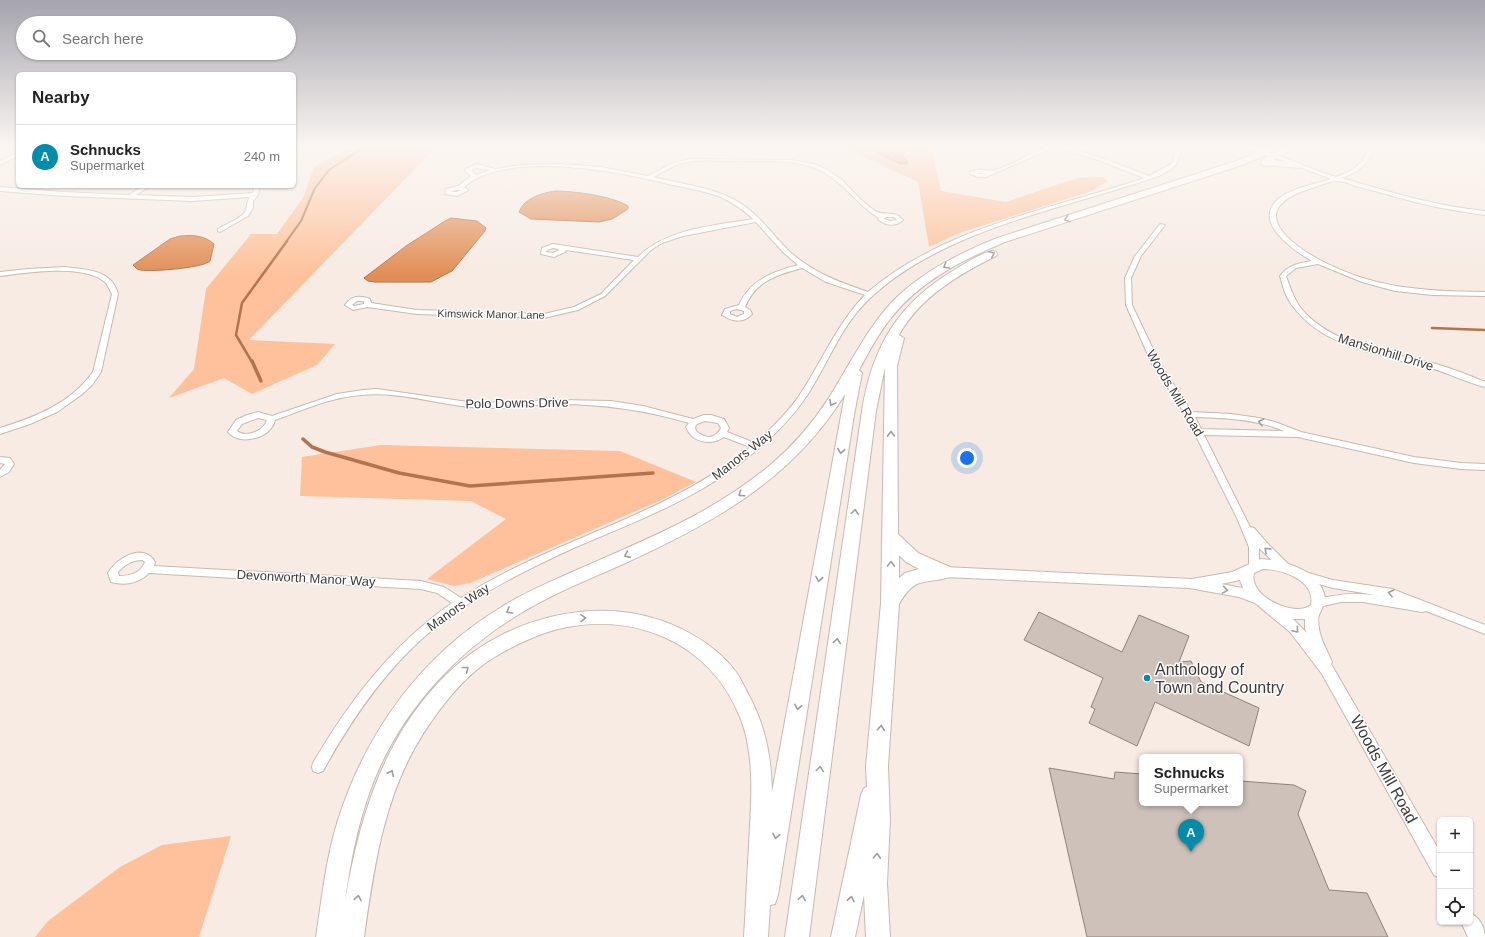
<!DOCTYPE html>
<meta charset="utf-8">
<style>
:root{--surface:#fff;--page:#f6f6f6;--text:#222;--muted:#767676;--line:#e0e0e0;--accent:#028cab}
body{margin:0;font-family:Arial,sans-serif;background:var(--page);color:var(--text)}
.controls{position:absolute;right:12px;bottom:12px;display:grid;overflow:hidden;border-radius:6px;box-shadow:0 1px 3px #0004}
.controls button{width:36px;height:36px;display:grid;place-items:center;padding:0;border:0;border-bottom:1px solid var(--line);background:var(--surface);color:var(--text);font:20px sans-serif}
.you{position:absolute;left:967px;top:458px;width:14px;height:14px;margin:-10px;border:3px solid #fff;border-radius:50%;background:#1a73e8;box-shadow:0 0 0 6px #1a73e833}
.badge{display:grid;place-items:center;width:26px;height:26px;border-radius:50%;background:var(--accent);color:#fff;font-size:13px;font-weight:700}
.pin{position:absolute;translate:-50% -33px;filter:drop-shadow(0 1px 2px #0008)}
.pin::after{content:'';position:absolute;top:21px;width:14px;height:12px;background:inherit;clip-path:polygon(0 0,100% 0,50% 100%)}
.popup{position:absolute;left:1139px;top:754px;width:104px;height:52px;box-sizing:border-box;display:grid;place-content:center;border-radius:6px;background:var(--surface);filter:drop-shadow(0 1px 3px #0005);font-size:13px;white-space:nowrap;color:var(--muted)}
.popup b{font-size:15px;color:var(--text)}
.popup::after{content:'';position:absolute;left:50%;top:100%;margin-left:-8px;border:8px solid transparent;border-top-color:var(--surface)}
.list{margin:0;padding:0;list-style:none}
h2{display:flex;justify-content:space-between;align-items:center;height:52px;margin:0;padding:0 16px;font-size:17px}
h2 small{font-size:13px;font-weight:400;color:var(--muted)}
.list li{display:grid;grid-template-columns:26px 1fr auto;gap:12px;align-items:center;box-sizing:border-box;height:64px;padding:0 16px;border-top:1px solid var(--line)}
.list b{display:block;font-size:15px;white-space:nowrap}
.list p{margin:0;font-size:13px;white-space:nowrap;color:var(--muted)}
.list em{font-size:13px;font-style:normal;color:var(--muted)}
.icon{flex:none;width:22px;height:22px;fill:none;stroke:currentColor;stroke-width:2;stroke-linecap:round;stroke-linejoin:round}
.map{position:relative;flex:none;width:1485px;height:937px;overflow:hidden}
.search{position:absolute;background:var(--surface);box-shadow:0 1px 3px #0004;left:16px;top:16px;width:280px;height:44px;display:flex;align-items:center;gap:10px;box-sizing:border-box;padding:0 14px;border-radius:22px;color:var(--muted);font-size:15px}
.panel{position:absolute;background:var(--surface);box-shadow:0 1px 3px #0004;left:16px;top:72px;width:280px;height:116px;border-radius:6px}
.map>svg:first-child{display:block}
.green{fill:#fec19b}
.water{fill:#e28d55;stroke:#b1744c}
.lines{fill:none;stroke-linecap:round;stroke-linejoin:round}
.stream-far2{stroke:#b1744c;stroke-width:2}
.stream-far1{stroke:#b1744c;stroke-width:2.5}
.stream{stroke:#b1744c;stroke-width:3.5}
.building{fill:#cdc1ba;stroke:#8f847d}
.minor-casing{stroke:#c6bab3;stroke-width:2}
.tertiary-casing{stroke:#c6bab3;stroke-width:2}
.trunk-casing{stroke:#c6bab3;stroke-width:2}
.minor{fill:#fff;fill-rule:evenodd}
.tertiary{fill:#fff;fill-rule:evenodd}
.trunk{fill:#fff;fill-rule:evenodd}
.oneway{stroke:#9f9c9c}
.poi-dot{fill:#028cab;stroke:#fff;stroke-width:1.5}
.labels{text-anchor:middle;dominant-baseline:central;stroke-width:3;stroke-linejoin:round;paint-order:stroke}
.far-street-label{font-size:11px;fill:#3f3a38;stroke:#fff}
.street-label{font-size:13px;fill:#3f3a38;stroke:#fff}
.near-poi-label{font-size:16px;fill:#3f3a38;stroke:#fff;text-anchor:start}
.near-street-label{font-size:16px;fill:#3f3a38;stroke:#fff}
</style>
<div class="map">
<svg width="1485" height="937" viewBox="0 0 1485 937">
<rect width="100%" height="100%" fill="#f7ebe3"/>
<path class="green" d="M354,145h84l-189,195 86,4 -18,21 -65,29 -28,-16 -55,20 25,-29 12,-80 45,-55h26l26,-36 11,-31z
M838,145h93l10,46 65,11 71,-24 26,-1 5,4 -16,10 -133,42 -30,14 -11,-65z
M381,445l239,6 76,31 -37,19 -189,82 -16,3 -27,-7 79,-60 -35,-18 -171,-5 2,-39z
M231,836l-32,101h-164l13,-16 72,-54 42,-22z"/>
<path class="water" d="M875,145h25l4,4 -1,8 5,5 -1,2h-7l-33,-17z
M555,191c19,0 57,5 73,15v3l-16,10 -13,3 -68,-3 -12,-7c5,-14 23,-19 36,-21z
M451,218l26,3 9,7 -1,3 -33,40 -8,4 -13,7h-56l-7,-1 -4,-3 42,-32 39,-25z
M180,236c12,-1 24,-1 34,8l-4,17c-7,7 -59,11 -69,9 -4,0 -5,-2 -8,-5l37,-26z"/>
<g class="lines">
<path class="stream-far2" d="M286,242l15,-21 14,-33 14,-18 38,-25"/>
<path class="stream-far1" d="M1432,328l53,2
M252,362l-16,-27 6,-32 45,-62"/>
<path class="stream" d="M252,361l9,20
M303,439l9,8 13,5 74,21 71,13 183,-13"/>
</g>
<path class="building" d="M1039,612l83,40 17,-37 50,21 -10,26 12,-1 10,21 58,26 -10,38 -94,-44 -18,44 -48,-23 6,-14 -4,-2 12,-29 -79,-38z
M1049,768l65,11 1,-7 27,2v29h98v-22l54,4 12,6 -8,23 31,76 38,3 21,44h-301z"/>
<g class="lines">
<defs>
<path id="minor" d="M297,145h6l-9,5v-3z
M569,145h5l-3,2z
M1011,145h8l18,6 13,-6h11l41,13 47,18 22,-12 2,-3 4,-14 1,-2h5l-7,20 -6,5 -11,6c-95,33 -217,53 -291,124 -27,26 -40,63 -60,94 -22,34 -55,61 -88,84 -45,29 -95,48 -144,69 -53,24 -107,51 -151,89 -43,38 -75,86 -102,135l-5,2 -5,-2 -1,-4 1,-4c37,-63 79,-118 139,-160l-15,-10 -16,-4 -272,-16c-10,10 -24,13 -38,9l-3,-9c8,-15 36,-31 47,-11l-1,4 267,15 23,6 17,11c91,-59 205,-81 289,-151l-26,-10c-13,9 -32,6 -38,-10l3,-4c-44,-13 -86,-19 -132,-19 -24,1 -48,4 -72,4 -41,-1 -82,-17 -123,-13 -31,2 -59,15 -87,25 -4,19 -36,26 -47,12l8,-12 11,-5 11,-3 14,4 65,-22 26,-4 14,-1 98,14 84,-3 52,1 32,5 50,13 11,-4h7l13,4 5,9 -2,4 28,11c16,-14 32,-30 44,-47 23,-34 37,-71 66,-101l-39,-13 -24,-14c-26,7 -46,13 -57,39l5,3 2,4c-8,9 -19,8 -28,2l-2,-1 3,-6 14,-4c11,-25 33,-33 59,-40l-15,-13 -27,-30 -73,14 -21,7 -11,7 -46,46 -27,14 -34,8 -127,-4 -50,-7 -14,3 -8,-5c6,-9 15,-10 25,-6l1,4 46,7 127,4 30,-7 27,-13 33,-34 -68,-10 -1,2 -11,5 -13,-3 1,-6 11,-4 85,13c29,-29 76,-31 115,-38 -9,-9 -19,-15 -30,-21 -19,-8 -39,-10 -59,-15 -50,-12 -157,-33 -200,4l4,3 -1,1 -10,5 -12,-2 1,-5 12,-3 13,-10 -6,-5v-2l12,-5 18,5 26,-4 40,-1 40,3 47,9 25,-13 17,-4 102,1 25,5 11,5 14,10 18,19 15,12c12,6 18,-2 28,9 -7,7 -18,6 -25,-1l1,-1c-21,-12 -33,-33 -54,-45 -27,-16 -65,-11 -96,-12 -15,0 -31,-2 -45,2 -11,2 -21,9 -30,14 30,8 63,10 89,28 18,12 30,30 45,45 23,22 51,32 80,42 78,-66 182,-82 276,-114l-46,-18 -43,-13 -69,30h-8l-8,-3v-2c9,-5 16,0 25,-2 13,-4 26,-11 38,-17zM477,168l13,2 -14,5 -5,-5zM976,173h6l2,1zM456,190h6l-6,2h-6zM886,217h8l3,3 -7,1 -6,-2zM553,248l5,1 1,1 -6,3 -7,-1 1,-2zM357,301h7v3l-10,2 -2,-1zM737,309l7,2v3l-7,3 -7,-3v-3zM258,418l9,2c-3,11 -21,18 -30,11l5,-7zM705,421l13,2 3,5c-7,12 -15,11 -25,3l-1,-4 2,-3zM142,560l3,2c-4,11 -15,14 -26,14l-1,-4c6,-7 14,-12 24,-12z
M1233,145c31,0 72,23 103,32 19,-7 27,-13 34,-32h5c-7,21 -14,25 -33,33 47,14 94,28 143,33v4c-31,-4 -62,-10 -92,-19 -12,-3 -25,-7 -38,-10 -5,-2 -11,-5 -17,-5 -6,-1 -22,6 -29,8 -59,19 -28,49 9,70 55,30 106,32 167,33v4l-52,-1 -38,-4 -33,-9 -44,-18 -22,4 -10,8c5,14 9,27 20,38 33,33 86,39 130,50 17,5 33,11 49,18v5c-18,-4 -36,-14 -55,-19 -50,-14 -112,-20 -142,-69 -4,-7 -6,-16 -8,-23 8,-11 19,-13 32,-15 -17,-10 -58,-37 -36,-60 12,-12 39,-17 55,-22l-58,-22z
M143,186h7l-14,9 56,2 61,-4 1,-7h6l-2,9 -5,6v7l-5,8 -28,16 -2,-1v-2c8,-5 22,-10 27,-17 3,-6 1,-10 5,-15l-58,4 -128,-5 -64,-5v-4l64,5 65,3z
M1160,224l5,1 -24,31 -10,22 1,27 28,59 32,48 39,2 28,4 16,4 26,10 113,25 47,6 24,1v6l-24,-1 -47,-6 -116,-26 -94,-2 46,92 4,1 13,15 25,25 -1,3 -4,1 -4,-1 -24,-23v18l-1,3h-8l-1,-3v-19l-12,-29 -52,-104 -33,-50 -26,-59 -1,-27 10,-22zM1195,417c30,1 61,2 89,14l-83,-2z
M65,267c14,2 38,2 48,16 2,3 4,7 5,11l-17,78 -9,13 -11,10 -24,17 -27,12 -30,10v-6c36,-11 71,-25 93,-56l19,-78c-2,-3 -4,-8 -6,-11 -22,-20 -79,-10 -106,-7v-4l28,-3z
M0,457l10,1 4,6 -5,8 -9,5v-7l5,-6 -5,-1z
M1305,572l28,8 59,9 93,36v9l-59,-23 -4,1 -59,-10h-22l-22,5 -4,-1 -1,-3 1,-3c27,-8 52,-7 79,-2l-61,-10 -32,-9 -1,-3 1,-3z"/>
<path id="tertiary" d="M18,152v4l-18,9v-4z
M1261,559c23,1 60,12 64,39 0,6 -3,10 -5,15 -2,3 -2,10 -1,15 1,11 9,24 13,34l-1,2 109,188v26l-6,-3 -112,-201 -32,-42 -35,-29 -16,-6 -50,-9 -245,-11 -4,-2 -2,-3 2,-3 4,-2 248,12 40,-7zM1263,569c18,0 53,11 48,36 -17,13 -63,-9 -57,-32zM1240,580l3,8 -22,-4zM1293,619h12v10l2,4z
M1470,913c9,4 15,14 15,24h-17l-7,-15h9z"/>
<path id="trunk" d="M1234,145h33c-6,4 -27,4 -33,0z
M1270,145h10l-14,10 -24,10 -237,77c-43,18 -85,39 -114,76 -13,16 -22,34 -32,52l3,3 -8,42 -76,480 -3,9 -5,1 -2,32h-24c2,-31 3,-61 5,-92 2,-42 7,-88 -9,-128 -30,-75 -106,-106 -182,-88 -23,6 -45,17 -65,29 -29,18 -52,48 -70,76 -39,61 -49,132 -59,203h-48c6,-39 10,-79 22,-117 28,-88 83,-164 162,-212 25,-16 52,-27 79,-39 66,-29 134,-56 190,-103 24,-20 44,-43 61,-70 21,-33 38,-70 66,-98 29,-28 65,-45 101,-60l239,-77 24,-10zM845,394l-73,398c-1,-39 -7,-68 -26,-102 -3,-6 -6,-13 -10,-18 -11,-15 -27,-28 -43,-37 -78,-46 -182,-23 -245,38 -64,62 -88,142 -103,228 5,-37 12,-74 25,-110 25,-71 80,-134 143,-173 34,-22 72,-37 108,-53 90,-41 171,-84 224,-171z
M1288,145h10l-25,15 28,4 1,2 -1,2 -39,-3 -1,-2 2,-4z
M992,251l4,1 1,2 -1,2c-37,18 -77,42 -97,79l5,3 -7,28 1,168 20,19 32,14 3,5 -3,5c-27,8 -34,-2 -51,27l-11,162 2,54 -3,63 3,54h-24l-2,-42 -9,42h-24l30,-142 3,-7 3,-1 -1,-21 15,-163 4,-236 -9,44 -67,526h-24l77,-526c10,-65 37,-109 94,-142 11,-7 24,-15 36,-18zM899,555l7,7 13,7 -14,4 -6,5z"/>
</defs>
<use href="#minor" class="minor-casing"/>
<use href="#tertiary" class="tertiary-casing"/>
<use href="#trunk" class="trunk-casing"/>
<use href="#minor" class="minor"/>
<use href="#tertiary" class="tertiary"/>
<use href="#trunk" class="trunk"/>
</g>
<defs><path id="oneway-chevron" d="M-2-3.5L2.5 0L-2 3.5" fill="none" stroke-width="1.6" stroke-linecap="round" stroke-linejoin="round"/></defs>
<g class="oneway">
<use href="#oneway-chevron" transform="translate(1067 219) rotate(162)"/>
<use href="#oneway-chevron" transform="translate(992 254) rotate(-24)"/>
<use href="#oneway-chevron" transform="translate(946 266) rotate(150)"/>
<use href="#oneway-chevron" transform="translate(832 403) rotate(121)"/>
<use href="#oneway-chevron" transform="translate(1261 422) rotate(-166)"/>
<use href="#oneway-chevron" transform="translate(891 434) rotate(-91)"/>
<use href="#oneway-chevron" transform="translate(841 451) rotate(100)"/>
<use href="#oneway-chevron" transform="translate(741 494) rotate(146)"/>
<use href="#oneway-chevron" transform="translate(855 512) rotate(-82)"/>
<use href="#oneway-chevron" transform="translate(1267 550) rotate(-136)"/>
<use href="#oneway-chevron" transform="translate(627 555) rotate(156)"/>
<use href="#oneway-chevron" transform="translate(891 564) rotate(-89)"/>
<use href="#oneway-chevron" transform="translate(819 579) rotate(99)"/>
<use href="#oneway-chevron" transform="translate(1225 590) rotate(9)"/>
<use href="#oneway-chevron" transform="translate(1391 593) rotate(-166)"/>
<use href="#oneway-chevron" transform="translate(509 611) rotate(150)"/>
<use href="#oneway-chevron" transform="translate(583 618) rotate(-3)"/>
<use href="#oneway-chevron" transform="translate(1296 630) rotate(50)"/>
<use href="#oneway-chevron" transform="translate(837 641) rotate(-82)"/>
<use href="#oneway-chevron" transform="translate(466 669) rotate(-38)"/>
<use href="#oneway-chevron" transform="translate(798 707) rotate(100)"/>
<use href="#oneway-chevron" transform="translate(881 728) rotate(-85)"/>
<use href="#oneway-chevron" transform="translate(820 769) rotate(-82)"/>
<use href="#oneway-chevron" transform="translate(391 773) rotate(-65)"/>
<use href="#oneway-chevron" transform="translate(776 836) rotate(100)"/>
<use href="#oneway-chevron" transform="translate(877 856) rotate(-87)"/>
<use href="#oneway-chevron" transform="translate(358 898) rotate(-81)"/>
<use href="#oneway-chevron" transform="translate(802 898) rotate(-82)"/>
<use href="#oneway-chevron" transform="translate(851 899) rotate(-79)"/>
</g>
<linearGradient id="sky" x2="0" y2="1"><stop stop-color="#a5a4ad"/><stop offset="0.53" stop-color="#fbf6f2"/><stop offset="1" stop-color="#fbf6f2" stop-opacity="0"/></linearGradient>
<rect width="1485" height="276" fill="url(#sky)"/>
<circle class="poi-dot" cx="1147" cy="678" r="4"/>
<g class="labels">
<g class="far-street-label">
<text transform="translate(491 314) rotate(1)">Kimswick Manor Lane</text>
</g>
<g class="street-label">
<text transform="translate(1386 352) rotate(17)">Mansionhill Drive</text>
<text transform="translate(1175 393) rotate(59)">Woods Mill Road</text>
<text transform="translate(517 403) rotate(-1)">Polo Downs Drive</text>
<text transform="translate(742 455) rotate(-38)">Manors Way</text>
<text transform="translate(306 578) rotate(3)">Devonworth Manor Way</text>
<text transform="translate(458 607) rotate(-35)">Manors Way</text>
</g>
<g class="near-poi-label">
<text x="1155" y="669">Anthology of<tspan x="1155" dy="18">Town and Country</tspan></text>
</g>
<g class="near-street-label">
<text transform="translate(1384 769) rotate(61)">Woods Mill Road</text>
</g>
</g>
</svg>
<div class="controls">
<button>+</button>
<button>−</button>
<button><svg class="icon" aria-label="locate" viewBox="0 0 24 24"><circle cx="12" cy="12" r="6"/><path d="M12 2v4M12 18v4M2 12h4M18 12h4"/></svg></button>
</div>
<div class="you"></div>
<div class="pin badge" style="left:1191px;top:852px">A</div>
<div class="popup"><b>Schnucks</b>Supermarket</div>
<div class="search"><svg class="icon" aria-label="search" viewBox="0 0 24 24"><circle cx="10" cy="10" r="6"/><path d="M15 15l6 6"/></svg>Search here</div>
<section class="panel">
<h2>Nearby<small></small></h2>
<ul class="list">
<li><span class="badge">A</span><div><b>Schnucks</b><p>Supermarket</p></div><em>240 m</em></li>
</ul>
</section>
</div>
